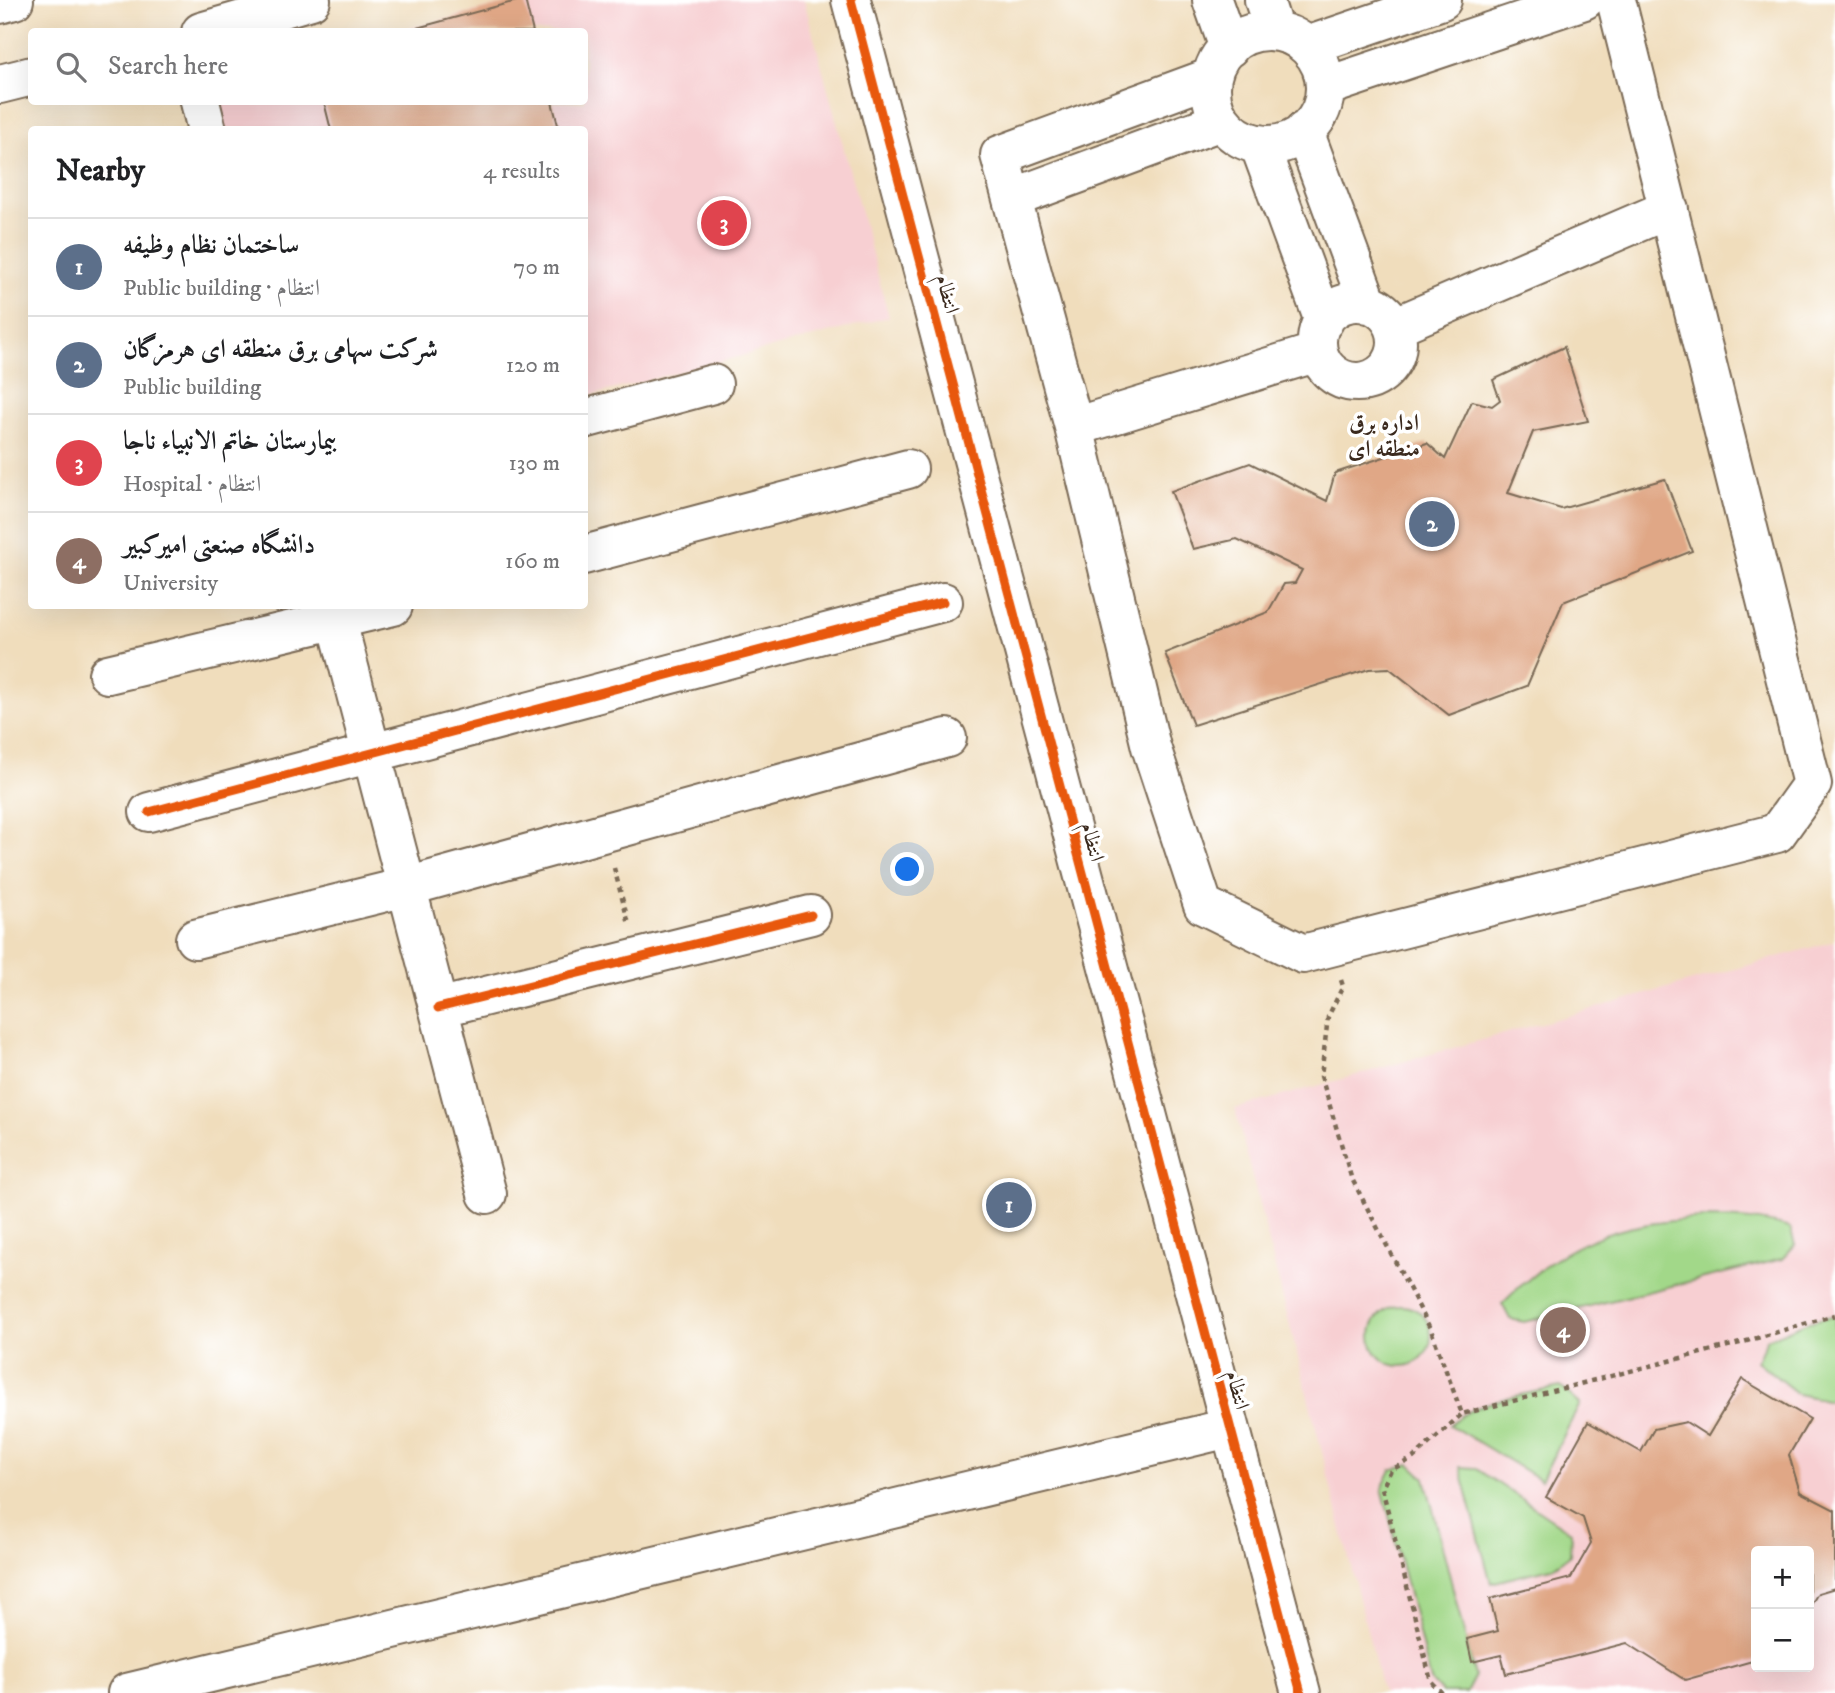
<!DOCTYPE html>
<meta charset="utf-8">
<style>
:root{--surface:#fff;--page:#f6f6f6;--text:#202124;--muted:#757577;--line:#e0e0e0;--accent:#7c3aed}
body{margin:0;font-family:"IM FELL DW Pica",Amiri,serif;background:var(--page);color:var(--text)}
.controls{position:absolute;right:21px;bottom:21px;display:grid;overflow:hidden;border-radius:7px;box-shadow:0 7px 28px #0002}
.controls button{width:63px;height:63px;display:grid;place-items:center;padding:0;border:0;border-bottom:2px solid var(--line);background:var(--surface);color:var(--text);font:35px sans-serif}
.you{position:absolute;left:908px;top:870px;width:24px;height:24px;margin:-18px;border:5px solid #fff;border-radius:50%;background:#1a73e8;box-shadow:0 0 0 10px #1a73e833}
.badge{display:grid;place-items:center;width:46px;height:46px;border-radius:50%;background:var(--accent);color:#fff;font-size:23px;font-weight:700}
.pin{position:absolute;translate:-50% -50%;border:4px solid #fff;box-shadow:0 2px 7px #0006}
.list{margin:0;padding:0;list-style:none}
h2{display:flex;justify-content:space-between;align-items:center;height:91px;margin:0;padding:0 28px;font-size:30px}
h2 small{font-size:23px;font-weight:400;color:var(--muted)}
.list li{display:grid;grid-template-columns:46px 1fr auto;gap:21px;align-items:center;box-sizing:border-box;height:98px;padding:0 28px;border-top:2px solid var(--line)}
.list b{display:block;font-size:26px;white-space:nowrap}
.list p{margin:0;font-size:23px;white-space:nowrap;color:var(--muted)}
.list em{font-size:23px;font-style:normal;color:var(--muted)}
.icon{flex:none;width:38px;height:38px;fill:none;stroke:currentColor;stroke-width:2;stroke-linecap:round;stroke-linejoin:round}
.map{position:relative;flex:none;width:1835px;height:1693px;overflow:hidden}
.search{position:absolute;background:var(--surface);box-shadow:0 7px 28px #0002;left:28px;top:28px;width:560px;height:77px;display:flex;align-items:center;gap:18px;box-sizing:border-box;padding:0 24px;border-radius:7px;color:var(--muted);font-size:26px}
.panel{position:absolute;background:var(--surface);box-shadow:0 7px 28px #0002;left:28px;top:126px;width:560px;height:483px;border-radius:7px}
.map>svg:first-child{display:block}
.built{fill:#f7cfd2;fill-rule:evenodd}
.green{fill:#a2d889;stroke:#6e8154;stroke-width:2}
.building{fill:#e0a786}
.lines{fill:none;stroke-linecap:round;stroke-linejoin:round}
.minor-casing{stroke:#7a6955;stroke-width:42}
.major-casing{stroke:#7a6955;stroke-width:42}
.path{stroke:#7a6955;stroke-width:4.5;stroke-dasharray:5 5;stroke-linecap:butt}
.minor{stroke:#fff;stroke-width:38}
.major{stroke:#fff;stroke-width:38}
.cycleway-casing{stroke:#fff;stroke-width:13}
.cycleway{stroke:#e8590c;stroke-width:9}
.labels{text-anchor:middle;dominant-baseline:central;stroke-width:7;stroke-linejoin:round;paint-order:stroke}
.street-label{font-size:21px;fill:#3b2a1e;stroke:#fff}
.neighbourhood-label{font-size:23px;font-weight:bold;fill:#3b2a1e;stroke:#fff}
</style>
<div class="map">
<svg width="1835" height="1693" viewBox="0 0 1835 1693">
<rect width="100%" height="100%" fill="#fff"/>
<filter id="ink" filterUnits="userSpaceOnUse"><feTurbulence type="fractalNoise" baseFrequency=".0143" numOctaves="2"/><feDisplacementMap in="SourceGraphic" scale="14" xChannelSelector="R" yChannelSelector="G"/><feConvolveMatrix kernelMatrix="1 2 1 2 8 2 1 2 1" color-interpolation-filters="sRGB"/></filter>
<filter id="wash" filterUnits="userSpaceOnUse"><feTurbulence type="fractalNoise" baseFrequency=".00686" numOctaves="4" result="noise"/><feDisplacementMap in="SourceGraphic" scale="28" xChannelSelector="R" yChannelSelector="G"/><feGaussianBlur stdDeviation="1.57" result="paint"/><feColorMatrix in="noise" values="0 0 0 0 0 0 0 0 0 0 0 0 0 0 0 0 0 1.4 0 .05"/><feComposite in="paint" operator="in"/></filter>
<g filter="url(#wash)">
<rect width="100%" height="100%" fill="#f0ddbc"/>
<path class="built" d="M520,0h284l85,317 -304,80 -1,-267 -366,-1 -8,-27h374v-70l-185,-1z
M1835,941v752h-452l-148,-584zM1756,1551h53v116h-53z"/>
<path class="green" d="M1704,1218c30,0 57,1 86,10l5,17 -13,14 -258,63 -14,-3 -8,-15c63,-65 115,-80 202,-86z
M1371 1336a30 30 0 1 1 60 0a30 30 0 1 1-60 0Z
M1835,1315v87l-37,-8 -41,-33 10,-22 38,-16z
M1561,1387l19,17 -39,76 -91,-55c27,-26 76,-31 111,-38z
M1410,1464l15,14 50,198 -9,17h-24l-11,-12 -49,-193 9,-18z
M1460,1467l15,1 96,64 -1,23 -19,13 -60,15z"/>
<g id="blocks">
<path class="building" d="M520,0h5l8,32h-131z
M324,102h228l6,23 -17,5h-210z
M1564,347l24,74 -55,11 -25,61 53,16 104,-30 27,72 -129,51 -36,84 -78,29 -60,-47 -20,1 -176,56 -28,-72 103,-41 16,-28 11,-1 7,-13 -65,-31 -44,10 -22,-58 79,-28 77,38 8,-28 92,-30 18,16 27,-58 20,5 8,-6 -7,-20z
M1742,1379l68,40 -21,36 11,37 35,18v78l-17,5 -9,15v-57h-53v109l-71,20 -58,-37 -121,31 -5,-19 -29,7 -5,-23 31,-8 -8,-32 81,-21 20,-35 -8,-25 -37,-21 42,-75 53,30 13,-23 32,-7 22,14z"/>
</g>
</g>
<g filter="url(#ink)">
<use href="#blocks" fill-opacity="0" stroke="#7a6955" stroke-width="2"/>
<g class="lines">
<defs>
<path id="minor" d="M851,0l450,1693
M1212,0l17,48
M1264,0l10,31
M1211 88a57 57 0 1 1 114 0a57 57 0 1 1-114 0Z
M1307,46l135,-46
M1212,77l-212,78 74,272 77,320 52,158 100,49 474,-121 35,-49 -196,-784
M1325,87l259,-87
M200,102l7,28
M1304,131l64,173
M1259,144l65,177
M1013,198l208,-77
M1317 342a40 40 0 1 1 80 0a40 40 0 1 1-80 0Z
M1394,327l275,-118
M584,419l129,-35
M1074,427l244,-75
M584,555l324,-86
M333,606l154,588
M108,674l285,-68
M149,812l794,-210
M195,939l211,-52 541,-149
M438,1008l373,-93
M127,1693l1102,-265"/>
<path id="major" d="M0,4l14,-4
M201,32l110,-32
M0,84l32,-8"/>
</defs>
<use href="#minor" class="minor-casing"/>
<use href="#major" class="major-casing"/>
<path class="path" d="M614,868l15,56
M1341,980l2,6 -15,31 -7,59 30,101 80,153 31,84 278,-71 95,-28
M1442,1693l-11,-12 -49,-193 9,-18 22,-12 49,-44"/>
<use href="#minor" class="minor"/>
<use href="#major" class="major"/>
<defs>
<path id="cycleway" d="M851,0l450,1693
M149,812l794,-210
M438,1008l373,-93"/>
</defs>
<use href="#cycleway" class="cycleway-casing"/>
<use href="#cycleway" class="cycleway"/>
</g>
</g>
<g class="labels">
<g class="street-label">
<text transform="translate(947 294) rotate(75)">انتظام</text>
<text transform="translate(1092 842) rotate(75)">انتظام</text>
<text transform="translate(1237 1390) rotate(75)">انتظام</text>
</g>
<g class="neighbourhood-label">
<text x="1384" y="423">اداره برق<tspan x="1384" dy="26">منطقه ای</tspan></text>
</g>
</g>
</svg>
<div class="controls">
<button>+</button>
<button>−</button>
</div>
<div class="you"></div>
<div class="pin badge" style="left:1009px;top:1205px;background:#5c6f8a">1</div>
<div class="pin badge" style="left:1432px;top:524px;background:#5c6f8a">2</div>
<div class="pin badge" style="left:724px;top:223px;background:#e0444e">3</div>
<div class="pin badge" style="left:1563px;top:1330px;background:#8d6e63">4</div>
<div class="search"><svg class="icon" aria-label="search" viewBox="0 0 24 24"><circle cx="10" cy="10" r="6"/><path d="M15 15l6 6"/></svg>Search here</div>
<section class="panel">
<h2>Nearby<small>4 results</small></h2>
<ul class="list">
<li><span class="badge" style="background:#5c6f8a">1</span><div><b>ساختمان نظام وظیفه</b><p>Public building · انتظام</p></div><em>70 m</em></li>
<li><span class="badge" style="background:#5c6f8a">2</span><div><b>شرکت سهامی برق منطقه ای هرمزگان</b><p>Public building</p></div><em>120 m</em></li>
<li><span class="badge" style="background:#e0444e">3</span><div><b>بیمارستان خاتم الانبیاء ناجا</b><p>Hospital · انتظام</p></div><em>130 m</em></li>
<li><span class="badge" style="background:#8d6e63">4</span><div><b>دانشگاه صنعتی امیرکبیر</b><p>University</p></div><em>160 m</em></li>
</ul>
</section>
</div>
